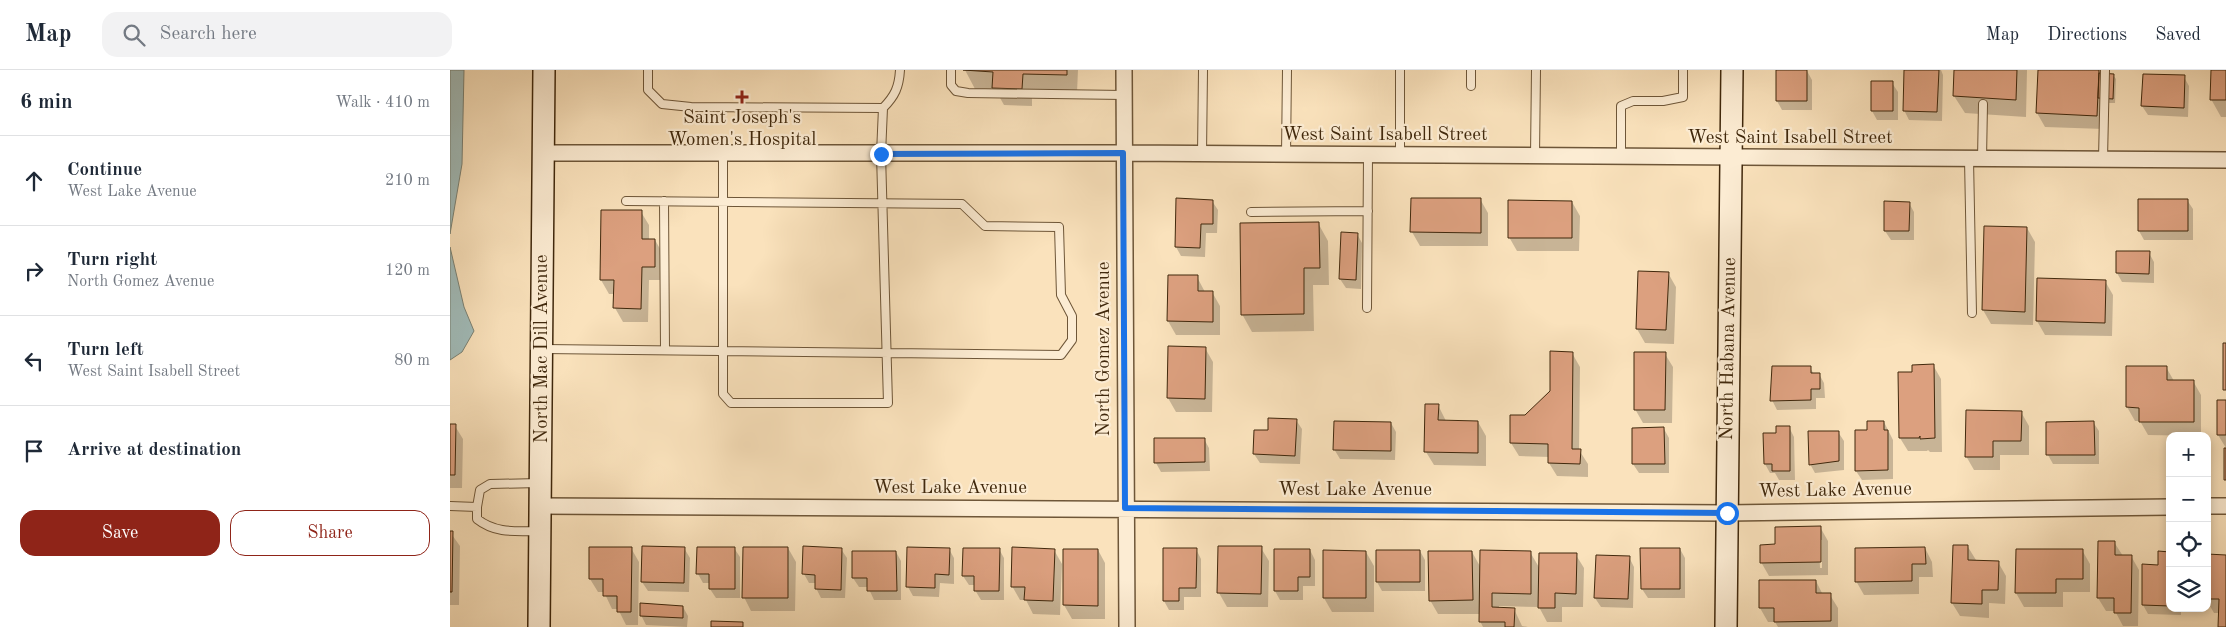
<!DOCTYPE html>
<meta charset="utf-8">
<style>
:root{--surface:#fff;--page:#f2f2f3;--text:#1f2937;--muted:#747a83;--line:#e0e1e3;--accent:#8f2418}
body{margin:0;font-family:"Old Standard TT",serif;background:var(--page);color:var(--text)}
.controls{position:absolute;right:15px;bottom:15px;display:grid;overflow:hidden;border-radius:10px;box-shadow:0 2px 8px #0003}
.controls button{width:45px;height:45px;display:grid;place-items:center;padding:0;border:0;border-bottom:1px solid var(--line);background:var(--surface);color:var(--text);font:25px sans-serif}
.stop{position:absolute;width:15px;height:15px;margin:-11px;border:4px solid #1a73e8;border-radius:50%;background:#fff}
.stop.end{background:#1a73e8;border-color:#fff;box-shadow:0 1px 5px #0008}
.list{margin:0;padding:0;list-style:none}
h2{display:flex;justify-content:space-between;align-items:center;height:65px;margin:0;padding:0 20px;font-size:21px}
h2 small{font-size:16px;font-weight:400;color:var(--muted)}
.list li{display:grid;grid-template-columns:32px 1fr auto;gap:15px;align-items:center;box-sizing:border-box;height:90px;padding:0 20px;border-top:1px solid var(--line)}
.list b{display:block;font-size:19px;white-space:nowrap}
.list p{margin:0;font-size:16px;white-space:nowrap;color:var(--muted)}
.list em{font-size:16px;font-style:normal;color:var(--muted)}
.actions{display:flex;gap:10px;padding:15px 20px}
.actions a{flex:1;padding:11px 0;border:1px solid var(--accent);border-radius:15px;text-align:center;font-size:18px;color:var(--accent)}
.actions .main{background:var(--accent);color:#fff}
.icon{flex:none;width:28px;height:28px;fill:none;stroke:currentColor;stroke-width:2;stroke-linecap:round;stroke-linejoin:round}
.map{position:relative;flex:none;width:1776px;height:557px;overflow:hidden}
header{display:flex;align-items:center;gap:30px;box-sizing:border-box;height:70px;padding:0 25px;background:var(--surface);border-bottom:1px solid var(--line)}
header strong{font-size:24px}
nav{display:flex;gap:28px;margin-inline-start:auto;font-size:18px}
.search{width:350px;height:45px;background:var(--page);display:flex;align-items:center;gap:12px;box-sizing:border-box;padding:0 18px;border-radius:15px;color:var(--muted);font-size:19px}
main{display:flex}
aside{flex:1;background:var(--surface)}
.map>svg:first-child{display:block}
.water{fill:#a1bcba;stroke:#7a8174}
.shadow{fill:#0003;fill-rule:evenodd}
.building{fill:#dca07f;stroke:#40280c}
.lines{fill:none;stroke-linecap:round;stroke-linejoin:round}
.lane-casing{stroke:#6e5638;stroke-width:10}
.street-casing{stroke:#6e5638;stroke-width:18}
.secondary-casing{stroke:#40280c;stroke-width:24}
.lane{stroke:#fcecd3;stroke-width:8}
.street{stroke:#fcecd3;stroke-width:15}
.secondary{stroke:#fcecd3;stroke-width:21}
.route{stroke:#1a73e8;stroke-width:6}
.poi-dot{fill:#8f2418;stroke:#fcecd3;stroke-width:2}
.labels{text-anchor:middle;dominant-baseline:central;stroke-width:4.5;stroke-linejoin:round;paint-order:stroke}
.poi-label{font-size:19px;fill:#40280c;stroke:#fcecd3}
.street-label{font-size:19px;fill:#40280c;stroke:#fcecd3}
</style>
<header>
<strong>Map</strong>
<div class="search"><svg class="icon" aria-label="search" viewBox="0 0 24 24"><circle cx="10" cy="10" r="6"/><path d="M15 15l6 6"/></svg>Search here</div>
<nav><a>Map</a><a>Directions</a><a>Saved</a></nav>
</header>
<main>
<aside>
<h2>6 min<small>Walk · 410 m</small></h2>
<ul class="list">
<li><svg class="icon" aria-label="ahead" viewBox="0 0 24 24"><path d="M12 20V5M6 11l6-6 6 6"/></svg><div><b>Continue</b><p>West Lake Avenue</p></div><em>210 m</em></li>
<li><svg class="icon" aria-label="right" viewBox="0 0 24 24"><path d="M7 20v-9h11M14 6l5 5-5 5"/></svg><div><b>Turn right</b><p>North Gomez Avenue</p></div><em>120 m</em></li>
<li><svg class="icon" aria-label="left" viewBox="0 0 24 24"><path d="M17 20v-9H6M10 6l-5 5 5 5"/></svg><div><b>Turn left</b><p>West Saint Isabell Street</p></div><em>80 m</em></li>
<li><svg class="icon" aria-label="arrive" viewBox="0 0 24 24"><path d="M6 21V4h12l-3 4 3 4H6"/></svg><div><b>Arrive at destination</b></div></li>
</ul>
<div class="actions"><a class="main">Save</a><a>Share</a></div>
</aside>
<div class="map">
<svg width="1776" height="557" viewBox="0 0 1776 557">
<rect width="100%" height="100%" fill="#fae2bc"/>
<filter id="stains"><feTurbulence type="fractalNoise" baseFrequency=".004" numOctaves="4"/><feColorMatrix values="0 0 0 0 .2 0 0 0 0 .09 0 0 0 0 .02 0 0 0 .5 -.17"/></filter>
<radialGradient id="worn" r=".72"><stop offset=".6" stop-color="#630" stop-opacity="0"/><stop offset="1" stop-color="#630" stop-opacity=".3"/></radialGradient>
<path class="water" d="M0,0h14l-2,94 -12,70z
M0,177l14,60 10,24 -12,21 -12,8z"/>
<path class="shadow" d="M515,0h113l-1,23 -45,-2v15l-28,-1 -9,-16h-20z
M1456,0h35l2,5 -1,46 -33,-1 -5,-10z
M1505,0h72l-1,47 -61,-4 -11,-17z
M1589,0h67l1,5h6l3,4 -1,24h-9l-2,26 -59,-2 -8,-14z
M1762,0h14v47h-5l-10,-18z
M1357,1l5,9v30h-30l-5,-9z
M1734,7l5,9 -1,31 -40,-2 -6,-9z
M1442,13l6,9v28h-21l-5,-9z
M962,129h68l8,14v33h-68l-8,-14z
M1737,130l6,9v31h-49l-5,-9v-30z
M762,131l6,9 -1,23h-11l-1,24 -24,-1 -5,-9z
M1122,132l8,14 -1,35h-62l-8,-14z
M1459,133l5,9v28h-23l-6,-9z
M191,142l8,13v15h6l8,14 -1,26h-13l-1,42h-25l-8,-14v-14h-6l-8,-14z
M868,153l10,18 1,44h-16l1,46 -62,1 -10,-18z
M1577,158l8,14 -2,83 -42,-1 -8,-14z
M907,164l5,9 -1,46 -15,-1 -6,-9z
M1699,183l5,9v21l-32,-1 -5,-9z
M1218,203l8,14 -2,57 -29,-1 -8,-14z
M747,207l8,15h7l8,14v29h-44l-8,-14z
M1655,211l8,14 -1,41 -67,-1 -8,-14z
M755,278l8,14 -1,50h-36l-8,-14z
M1122,283l8,14 -1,83 9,14v13l-31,-1 -8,-13 1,-6 -31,-1 -8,-13 14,-27 26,-24z
M1215,284l8,13 -1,56h-29l-8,-14z
M1483,295l8,14 1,73h-12l-2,-2 -1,1h-19l-8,-13 14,-65z
M1677,297h39l8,14h19l8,14v41l-53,-1 -8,-14h-5l-8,-14z
M1360,298l4,6h5l5,9 1,15h-9v11l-39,1 -5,-10z
M1769,331h7v47l-8,-13z
M988,335l8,16 32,1 8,14v30l-52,-1 -8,-13z
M1571,342l8,14v29h-29v15h-26l-8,-14z
M846,350l6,9 -2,35 -40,-1 -6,-9 15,-23z
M1434,352l9,18v39l-31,1 -6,-9 12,-40z
M1643,352l6,9v33h-46l-5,-9z
M941,353l5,9 -1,28 -55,-1 -6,-10z
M0,356h5l8,13 -1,49h-12z
M1339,357l5,10 1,43h-16l-4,-7h-5l-5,-9 12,-30z
M1214,359l5,9v35h-30l-6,-9z
M1388,362l6,9v29l-29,3 -5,-9z
M754,369l5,9 1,23 -49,1 -5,-9z
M1370,457l8,14v34l-59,1 -8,-14 15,-16zM1369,470h3v28h-2z
M0,462l10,14 -1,59h-9z
M1664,472l9,14h8l8,14 -1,56h-15l-8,-15h-9l-8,-13z
M769,477l42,1 8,13 -1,46h-41l-8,-14z
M1518,477l8,13 22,2 8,14 -1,28 -16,-1v15l-29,-2 -8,-13z
M181,478l8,14 -1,63h-12l-8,-16h-6l-8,-17h-6l-8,-13z
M234,478l6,10 -1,34 -41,-1 -6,-9z
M248,478h36l6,9v41h-24l-6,-9v-6h-7l-5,-9z
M338,478l8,14 -1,49h-44l-7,-14z
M1475,478l7,14 1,15h-14v17l-55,1 -8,-14z
M391,479l6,9 -2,40h-24l-5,-10v-5h-7l-5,-9z
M499,479l5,9v26l-14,-1 -1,14 -26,-1 -5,-9z
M549,479l5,9v42h-23l-6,-10v-5h-6l-6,-9z
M746,479l5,10v38h-17v13h-15l-5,-9z
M1230,479l5,9v40h-37l-6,-9z
M604,480l8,14 -2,51 -27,-1 -7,-14h-6l-8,-14z
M648,480l7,13v56h-33l-8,-14z
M860,480l5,10v26h-12v14h-23l-5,-9v-40z
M1567,480h65l8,14v28h-27v15h-39l-8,-14z
M927,481h43l5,9v31h-43l-5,-9z
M446,482l5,9v39h-27l-6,-13h-9l-6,-9z
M916,482l8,14v46h-42l-8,-14z
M1022,482l9,16 49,-16 10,17 36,-14 8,13 -1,39h-21v15h-15l-8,-15 -40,-1v3h15l8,17 6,1h-45l-3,-6v-7h-42l-8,-14z
M1720,483v55h11v7l-33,-1 -5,-9 16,-39z
M1776,486v71h-7v-14h-5l-7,-12v-35z
M1179,487l5,10 -1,41 -32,-1 -6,-9z
M1310,511h56l7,14h7l8,13v19h-60l-3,-5h-7l-8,-14z
M233,537l5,9 -1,11 -41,-2 -5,-10z"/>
<path class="building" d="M513,0h104v5l-44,-1 -1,15 -30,-1 1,-16z
M1326,0h31v31h-31z
M1454,0h35l-2,42 -34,-1z
M1504,0h63l-1,30 -63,-4z
M1588,0h61l-2,46 -61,-3z
M1761,0h15v30h-16z
M1649,3l15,1 -1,25 -15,-1z
M1693,4l42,1 -1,33 -43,-2z
M1421,11h22v30h-22z
M726,128l37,2v24h-12l-1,24 -25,-1z
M961,128h70v35l-71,-1z
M1688,129h50v32h-50z
M1058,130l64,1v37h-64z
M1434,131l26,1 -1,29h-25z
M151,140h41v29h13v28h-13l-1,42 -28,-1 1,-28h-14z
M869,152l1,46h-16v46l-63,1 -1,-92z
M1534,156l43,1 -2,85 -43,-2z
M891,162l17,1 -2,47 -17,-1z
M1666,181h34l-1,23 -33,-1z
M1188,201l31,1 -3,58 -30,-1z
M718,205h30v16h15v31l-46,-1z
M1587,208l69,2 -1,43 -69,-2z
M1773,273h3v47h-3z
M718,276l38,1 -1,52 -38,-1z
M1100,281l23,1 -1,97h9l-1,15 -32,-1v-19l-38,-1v-28h15l25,-24z
M1184,282h32l-1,58h-31z
M1484,294l1,74 -15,1v-3l-1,2h-20l-1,-66h14v-7z
M1322,296h39v7h9v16h-9v11l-41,1z
M1676,296h41v14h27v42h-55v-14l-13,-1z
M1767,330h9v35h-9z
M975,334h14l-1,16 40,1v32l-54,-1z
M1516,340l56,1 -1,30h-28v16h-28z
M818,348l29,1 -2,37 -42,-2 1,-24h14z
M884,351l57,1v29l-58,-1z
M1417,351h17v9h4v40l-33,1v-41h12z
M1644,351l1,34h-49v-33z
M0,354h6l-1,51h-5z
M1326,356h14v45h-18v-7h-8l-1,-31h13z
M1214,357l1,37h-33v-36z
M1358,361h31v30l-30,4z
M704,368h51v24l-51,1z
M1774,378h2v32h-2z
M1371,456v36l-61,1v-18l15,-1v-17z
M0,461h3l-1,61h-2z
M1648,471h17v14h17l-1,58h-17v-15h-17z
M1503,475h15v15l31,1 -1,29h-16v14l-31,-1z
M192,476l43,1 -1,36 -43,-1z
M353,476l39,2 -1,42 -26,-1v-14l-13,-1z
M768,476h44l-1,48 -44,-1z
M139,477h43l-1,65h-14v-16h-14v-17h-14z
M247,477h38v42h-26v-15h-13z
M293,477h45v51h-46z
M457,477l43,1 -1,27 -14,-1v14l-29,-1z
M562,477l43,2 -2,52 -29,-1 1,-13h-14z
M1475,477l1,17h-14v17l-57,1v-34z
M513,478h37l-1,43h-25v-15h-12z
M713,478h34l-1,40h-17v13h-16z
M1190,478h40v41h-39z
M613,479h35v57l-35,-1z
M824,479h36v28h-12v14h-24z
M1566,479h67v30h-27v14h-41z
M873,480l43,1v47h-43z
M926,480h44v32h-44z
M1030,480l51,1v43l-39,-1v14l23,1 -1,19h-9v-5h-26z
M402,481h44l1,40h-30v-13h-15z
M978,481h44l1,49 -44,1z
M1708,481l12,1v54l-28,-1v-41l16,1z
M1089,483h38l-1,41 -21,-1v15h-17z
M1757,484l19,1v72h-8l1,-28h-12z
M1146,485l34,1 -2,43 -34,-1z
M1309,510h57v13h15v28l-57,1v-14h-15z
M190,533l43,3v12l-43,-2z
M261,551l32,1v5h-32z"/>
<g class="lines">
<defs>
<path id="lane" d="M198,0v20l14,14 29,3 192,1c12,-12 16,-21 17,-38
M501,0v15l5,6 12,2 156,2
M950,0v85
M1021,16v-16
M273,84v240l8,9h157l-7,-249 2,-46
M752,84l1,-84
M836,85l1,-85
M1085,86l1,-86
M1171,87v-51l12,-5h30l20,-4v-27
M1519,89l3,154
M1532,89l1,-55
M1653,89l2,-89
M214,131l1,149
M801,142l117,-1
M917,238l1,-153
M94,279l517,6 11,-15v-24l-11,-21 -2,-68 -74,-1 -23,-22 -336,-3
M0,436l27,1 3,-17 10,-6 49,-1
M27,437v12c19,15 39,12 63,12"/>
<path id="street" d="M674,0l3,557
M93,83h580l1103,7
M90,436l1187,7 443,-6
M1757,436h19"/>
<path id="secondary" d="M89,557l5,-557
M1276,557l6,-557"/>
</defs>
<use href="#lane" class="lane-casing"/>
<use href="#street" class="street-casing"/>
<use href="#secondary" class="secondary-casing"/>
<use href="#lane" class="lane"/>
<use href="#street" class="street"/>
<use href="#secondary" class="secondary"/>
</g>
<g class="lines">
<path class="route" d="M431,84l242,-1 2,355 602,5"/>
</g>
<path class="poi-dot" d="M289.5 19.5h5v5h5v5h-5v5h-5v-5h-5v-5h5z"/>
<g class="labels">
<g class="poi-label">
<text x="292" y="48">Saint Joseph's<tspan x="292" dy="22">Women's Hospital</tspan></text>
</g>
<g class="street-label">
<text x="935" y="65">West Saint Isabell Street</text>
<text x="1340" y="68">West Saint Isabell Street</text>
<text transform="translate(92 279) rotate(-90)">North Mac Dill Avenue</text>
<text transform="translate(654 279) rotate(-90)">North Gomez Avenue</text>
<text transform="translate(1279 279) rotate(-89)">North Habana Avenue</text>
<text x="500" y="418">West Lake Avenue</text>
<text x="905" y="420">West Lake Avenue</text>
<text transform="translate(1385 421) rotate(-1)">West Lake Avenue</text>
</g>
</g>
<rect width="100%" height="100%" filter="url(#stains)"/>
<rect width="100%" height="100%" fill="url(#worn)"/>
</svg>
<div class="controls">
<button>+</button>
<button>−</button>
<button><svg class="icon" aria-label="locate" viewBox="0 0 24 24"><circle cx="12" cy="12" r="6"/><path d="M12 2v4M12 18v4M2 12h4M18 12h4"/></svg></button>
<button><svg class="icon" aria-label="layers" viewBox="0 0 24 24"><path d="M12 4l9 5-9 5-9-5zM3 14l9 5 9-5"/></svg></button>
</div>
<div class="stop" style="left:1277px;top:443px"></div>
<div class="stop end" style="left:431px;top:84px"></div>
</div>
</main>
